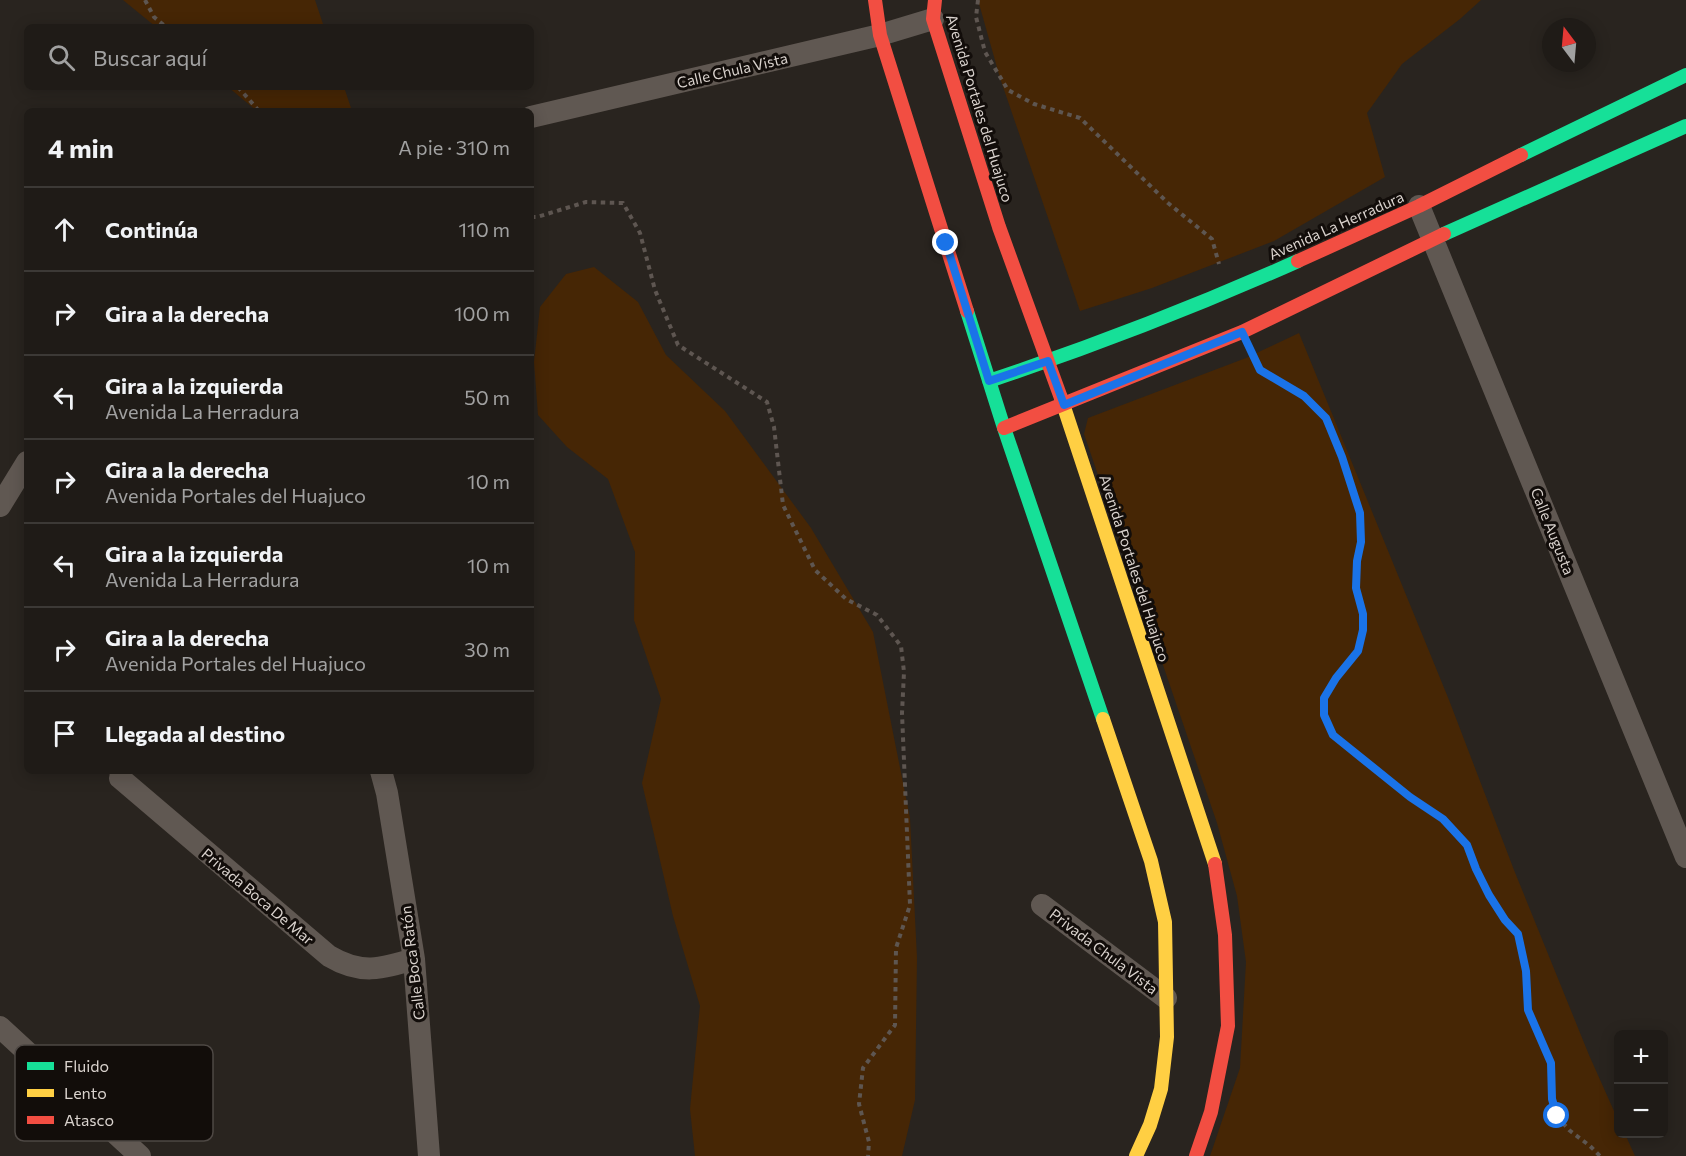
<!DOCTYPE html>
<html lang="es">
<meta charset="utf-8">
<style>
:root{--surface:#1f1b17;--page:#2c2824;--text:#f1f3f6;--muted:#a1a1a1;--line:#3c3936}
body{margin:0;font-family:Commissioner,sans-serif;background:var(--page);color:var(--text)}
.controls{position:absolute;right:18px;bottom:18px;display:grid;overflow:hidden;border-radius:9px;box-shadow:0 3px 15px #0003}
.controls button{width:54px;height:54px;display:grid;place-items:center;padding:0;border:0;border-bottom:2px solid var(--line);background:var(--surface);color:var(--text);font:30px sans-serif}
.compass{position:absolute;left:1542px;top:18px;width:54px;height:54px;border-radius:50%;background:var(--surface);box-shadow:0 3px 15px #0003;rotate:344deg}
.stop{position:absolute;width:18px;height:18px;margin:-14px;border:4px solid #1a73e8;border-radius:50%;background:#fff}
.stop.end{background:#1a73e8;border-color:#fff;box-shadow:0 2px 6px #0008}
.list{margin:0;padding:0;list-style:none}
h2{display:flex;justify-content:space-between;align-items:center;height:78px;margin:0;padding:0 24px;font-size:26px}
h2 small{font-size:20px;font-weight:400;color:var(--muted)}
.list li{display:grid;grid-template-columns:39px 1fr auto;gap:18px;align-items:center;box-sizing:border-box;height:84px;padding:0 24px;border-top:2px solid var(--line)}
.list b{display:block;font-size:22px;white-space:nowrap}
.list p{margin:0;font-size:20px;white-space:nowrap;color:var(--muted)}
.list em{font-size:20px;font-style:normal;color:var(--muted)}
.icon{flex:none;width:33px;height:33px;fill:none;stroke:currentColor;stroke-width:2;stroke-linecap:round;stroke-linejoin:round}
.map{position:relative;flex:none;width:1686px;height:1156px;overflow:hidden}
.search{position:absolute;background:var(--surface);box-shadow:0 3px 15px #0003;left:24px;top:24px;width:510px;height:66px;display:flex;align-items:center;gap:15px;box-sizing:border-box;padding:0 21px;border-radius:9px;color:var(--muted);font-size:22px}
.panel{position:absolute;background:var(--surface);box-shadow:0 3px 15px #0003;left:24px;top:108px;width:510px;height:666px;border-radius:9px}
.map>svg:first-child{display:block}
.green{fill:#462605}
.lines{fill:none;stroke-linecap:round;stroke-linejoin:round}
.path{stroke:#5e5651;stroke-width:4;stroke-dasharray:4.5 4.5;stroke-linecap:butt}
.street{stroke:#605852;stroke-width:22}
.fast{stroke:#16e098;stroke-width:14}
.slow{stroke:#ffcf43;stroke-width:14}
.jam{stroke:#f24e42;stroke-width:14}
.route{stroke:#1a73e8;stroke-width:8}
.labels{text-anchor:middle;dominant-baseline:central;stroke-width:6;stroke-linejoin:round;paint-order:stroke}
.street-label{font-size:15px;fill:#d9d2cd;stroke:#120d0a}
.key{fill:#120d0a;stroke:#4e4844;stroke-width:1.5}
.key-label{font-size:16px;fill:#d9d2cd}
</style>
<div class="map">
<svg width="1686" height="1156" viewBox="0 0 1686 1156">
<rect width="100%" height="100%" fill="#29241f"/>
<path class="green" d="M123,0h192l9,27h-168z
M978,0h503l-21,19 -58,45 -35,49 18,64 -111,64 -122,47 -72,23 -80,-233z
M228,87h116l8,24h-95z
M594,267l44,35 28,53 59,56 86,117 62,104 37,186 7,140 -2,142 -13,56h-207l-5,-47 10,-103 -27,-90 -31,-133 19,-84 -27,-79 1,-68 -27,-73 -41,-32 -29,-32 -4,-53 6,-55 26,-33z
M1299,333l150,367 65,170 75,185 29,65v14h7l10,22h-425l30,-88 6,-106 -9,-66 -20,-73 -133,-389 4,-16 158,-60z"/>
<g class="lines">
<path class="path" d="M145,0l9,17 12,10
M978,0l-2,17 9,35 23,38 26,14 46,14 88,85 44,36 7,25
M238,87l21,24
M531,217h6l49,-15 37,1 17,30 15,57 23,55 89,57 7,25 9,78 32,65 31,29 31,16 24,31 3,26 -2,41 8,192 -14,43 -1,77 -32,43 -4,36 10,38 -1,14
M1254,357l6,13 44,26 22,22 16,39 18,56 1,29 -4,19v27l6,26v16l-5,21 -22,27 -12,20v17l9,20 77,62 33,22 24,26 9,24 13,26 16,25 13,14 8,37 3,39 22,53 1,36 5,17 12,14 21,16 10,10"/>
<path class="street" d="M531,117l349,-82 53,-16
M1419,206l267,651
M0,506l27,-44
M381,771l6,22 27,166 15,197
M120,778l209,178c32,19 52,13 85,3
M1042,905l124,93
M0,1027l140,129"/>
<path class="fast" d="M1521,155l165,-80
M1444,234l242,-108
M967,311l37,117 99,291
M989,381c105,-35 208,-75 309,-120"/>
<path class="slow" d="M1061,398l154,466
M1103,719l48,142 14,61 2,115 -6,52 -11,36 -14,31"/>
<path class="jam" d="M875,0l5,35 87,276
M935,0l-2,19 66,208 62,171
M1298,261l121,-55 102,-51
M1004,428l238,-96 202,-98
M1196,1156l15,-44 17,-86 -3,-91 -10,-71"/>
</g>
<g class="lines">
<path class="route" d="M946,243l43,138 59,-20 16,44 178,-73 18,38 44,26 22,22 16,39 18,56 1,29 -4,19 -1,27 7,26v16l-5,21 -22,27 -12,20v17l9,20 77,62 33,22 24,26 9,24 13,26 16,25 13,14 8,37 2,39 23,53 1,36 5,17"/>
</g>
<g class="labels">
<g class="street-label">
<text transform="translate(732 70) rotate(-13)">Calle Chula Vista</text>
<text transform="translate(980 108) rotate(73)">Avenida Portales del Huajuco</text>
<text transform="translate(1336 225) rotate(-24)">Avenida La Herradura</text>
<text transform="translate(1553 531) rotate(68)">Calle Augusta</text>
<text transform="translate(1135 568) rotate(72)">Avenida Portales del Huajuco</text>
<text transform="translate(258 896) rotate(40)">Privada Boca De Mar</text>
<text transform="translate(1104 951) rotate(37)">Privada Chula Vista</text>
<text transform="translate(412 963) rotate(-97)">Calle Boca Ratón</text>
</g>
</g>
<rect x="15" y="1045" width="198" height="96" rx="9" class="key"/>
<rect x="27" y="1062" width="27" height="8" fill="#16e098"/>
<rect x="27" y="1089" width="27" height="8" fill="#ffcf43"/>
<rect x="27" y="1116" width="27" height="8" fill="#f24e42"/>
<g class="key-label">
<text x="64" y="1072">Fluido</text>
<text x="64" y="1099">Lento</text>
<text x="64" y="1126">Atasco</text>
</g>
</svg>
<div class="controls">
<button>+</button>
<button>−</button>
</div>
<svg class="compass" viewBox="-18 -18 36 36"><path d="M0-13l5 13h-10z" fill="#e53935"/><path d="M0 13l5-13h-10z" fill="#a1a1a1"/></svg>
<div class="stop" style="left:1557px;top:1116px"></div>
<div class="stop end" style="left:946px;top:243px"></div>
<div class="search"><svg class="icon" aria-label="search" viewBox="0 0 24 24"><circle cx="10" cy="10" r="6"/><path d="M15 15l6 6"/></svg>Buscar aquí</div>
<section class="panel">
<h2>4 min<small>A pie · 310 m</small></h2>
<ul class="list">
<li><svg class="icon" aria-label="ahead" viewBox="0 0 24 24"><path d="M12 20V5M6 11l6-6 6 6"/></svg><div><b>Continúa</b></div><em>110 m</em></li>
<li><svg class="icon" aria-label="right" viewBox="0 0 24 24"><path d="M7 20v-9h11M14 6l5 5-5 5"/></svg><div><b>Gira a la derecha</b></div><em>100 m</em></li>
<li><svg class="icon" aria-label="left" viewBox="0 0 24 24"><path d="M17 20v-9H6M10 6l-5 5 5 5"/></svg><div><b>Gira a la izquierda</b><p>Avenida La Herradura</p></div><em>50 m</em></li>
<li><svg class="icon" aria-label="right" viewBox="0 0 24 24"><path d="M7 20v-9h11M14 6l5 5-5 5"/></svg><div><b>Gira a la derecha</b><p>Avenida Portales del Huajuco</p></div><em>10 m</em></li>
<li><svg class="icon" aria-label="left" viewBox="0 0 24 24"><path d="M17 20v-9H6M10 6l-5 5 5 5"/></svg><div><b>Gira a la izquierda</b><p>Avenida La Herradura</p></div><em>10 m</em></li>
<li><svg class="icon" aria-label="right" viewBox="0 0 24 24"><path d="M7 20v-9h11M14 6l5 5-5 5"/></svg><div><b>Gira a la derecha</b><p>Avenida Portales del Huajuco</p></div><em>30 m</em></li>
<li><svg class="icon" aria-label="arrive" viewBox="0 0 24 24"><path d="M6 21V4h12l-3 4 3 4H6"/></svg><div><b>Llegada al destino</b></div></li>
</ul>
</section>
</div>
